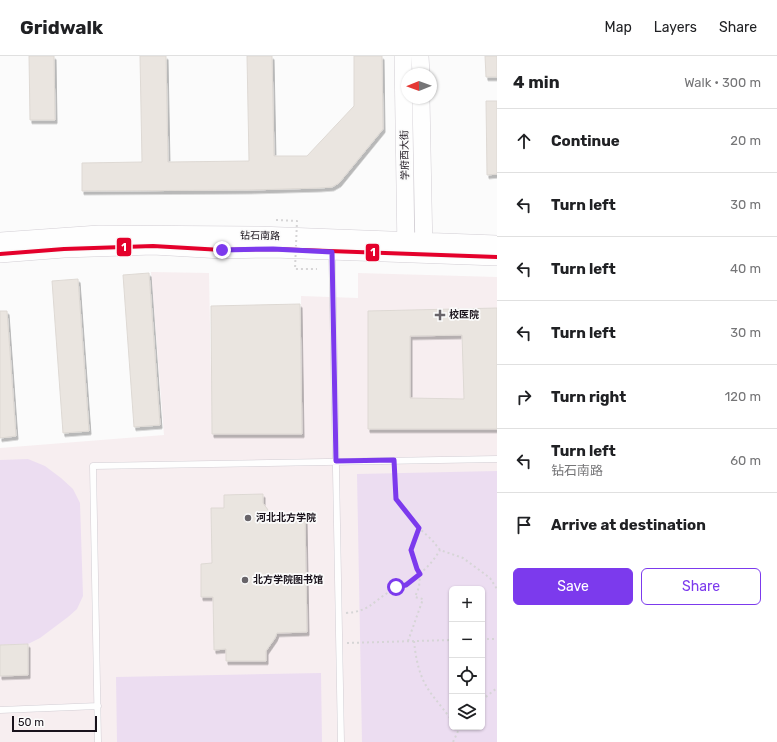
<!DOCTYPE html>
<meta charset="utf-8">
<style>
:root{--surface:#fff;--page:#f6f6f6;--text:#202124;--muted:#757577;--line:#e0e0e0;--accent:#7c3aed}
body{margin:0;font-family:Rubik,"Noto Sans SC",sans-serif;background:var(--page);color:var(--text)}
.controls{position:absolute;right:12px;bottom:12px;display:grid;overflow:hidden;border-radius:6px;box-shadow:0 1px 3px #0004}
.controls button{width:36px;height:36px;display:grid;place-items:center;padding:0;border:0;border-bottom:1px solid var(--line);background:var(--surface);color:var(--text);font:20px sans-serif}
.compass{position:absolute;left:401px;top:12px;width:36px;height:36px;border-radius:50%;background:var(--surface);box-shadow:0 1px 3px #0004;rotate:269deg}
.scale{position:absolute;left:12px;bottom:10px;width:85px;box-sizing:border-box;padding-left:4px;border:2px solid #19121b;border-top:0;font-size:11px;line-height:14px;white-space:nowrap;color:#19121b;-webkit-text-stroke:3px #fbfbfb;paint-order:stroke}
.stop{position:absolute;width:12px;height:12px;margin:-9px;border:3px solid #7c3aed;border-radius:50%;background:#fff}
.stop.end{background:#7c3aed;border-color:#fff;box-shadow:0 1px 4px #0008}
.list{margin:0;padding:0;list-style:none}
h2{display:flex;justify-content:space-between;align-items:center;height:52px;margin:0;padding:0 16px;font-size:17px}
h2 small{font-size:13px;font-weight:400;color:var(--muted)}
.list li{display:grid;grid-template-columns:26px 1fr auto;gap:12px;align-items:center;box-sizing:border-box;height:64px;padding:0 16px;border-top:1px solid var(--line)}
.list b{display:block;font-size:15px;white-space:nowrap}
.list p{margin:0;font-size:13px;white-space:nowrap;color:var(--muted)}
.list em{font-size:13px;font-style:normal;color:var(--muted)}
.actions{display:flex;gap:8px;padding:12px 16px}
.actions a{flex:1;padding:9px 0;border:1px solid var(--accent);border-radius:6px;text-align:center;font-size:14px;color:var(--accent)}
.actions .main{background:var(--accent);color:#fff}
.icon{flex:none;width:22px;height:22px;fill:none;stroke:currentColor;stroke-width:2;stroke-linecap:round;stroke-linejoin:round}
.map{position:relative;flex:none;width:497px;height:686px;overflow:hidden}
header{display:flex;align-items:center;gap:24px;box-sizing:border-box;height:56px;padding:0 20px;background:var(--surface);border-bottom:1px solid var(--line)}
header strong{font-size:19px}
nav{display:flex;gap:22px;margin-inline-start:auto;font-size:14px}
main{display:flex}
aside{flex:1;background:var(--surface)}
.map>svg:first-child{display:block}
.education{fill:#f7eef0;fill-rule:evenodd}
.green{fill:#ecddf1;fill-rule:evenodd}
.building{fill:#eae5e0;stroke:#ded9d4;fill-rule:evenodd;filter:url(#shadow)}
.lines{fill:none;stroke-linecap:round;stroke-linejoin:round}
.service-casing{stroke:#d2ced4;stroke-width:7}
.secondary-casing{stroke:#d2ced4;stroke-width:18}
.path{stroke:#d6d5d6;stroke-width:2;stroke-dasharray:2 3;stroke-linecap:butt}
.service{stroke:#fefefe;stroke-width:6}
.secondary{stroke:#fefefe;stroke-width:17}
.path-bridge{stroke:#d6d5d6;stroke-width:2;stroke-dasharray:2 3;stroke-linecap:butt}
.bus-1-casing{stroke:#fbfbfb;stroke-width:7}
.bus-1{stroke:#e4002b;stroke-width:4}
.route{stroke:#7c3aed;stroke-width:5}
.poi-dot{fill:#686469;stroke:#fbfbfb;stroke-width:1.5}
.labels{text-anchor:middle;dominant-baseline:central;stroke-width:3.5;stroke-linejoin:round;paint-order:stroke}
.street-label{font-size:10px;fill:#19121b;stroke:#fbfbfb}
.poi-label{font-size:10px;font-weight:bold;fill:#19121b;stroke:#fbfbfb;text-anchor:start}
.line-badge{stroke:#fbfbfb;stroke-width:1.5}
.badge-label{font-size:11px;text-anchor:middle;font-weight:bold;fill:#fff}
</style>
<header>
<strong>Gridwalk</strong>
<nav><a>Map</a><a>Layers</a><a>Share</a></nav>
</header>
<main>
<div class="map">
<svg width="497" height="686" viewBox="0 0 497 686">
<defs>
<filter id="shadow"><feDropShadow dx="2" dy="3.5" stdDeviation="0" flood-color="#0004"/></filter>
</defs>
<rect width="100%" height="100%" fill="#fbfbfb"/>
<path class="education" d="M151,216l58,1 3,161h90l-1,-138 57,2v-25l139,4v465h-497v-294l164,-13zM452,533h30v138h-30z"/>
<path class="green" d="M28,403l17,7 16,12 12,11 7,14 3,93 -6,13 -9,8 -28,21 -12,6 -28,1v-185z
M497,415v271h-135l-5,-268zM452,533h30v138h-30z
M321,617l1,69h-205l-1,-65z"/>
<path class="building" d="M29,0h25l1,64h-25z
M140,0h26l2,106 81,-1 -2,-105h25l2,100h33l47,-50v-50h28l1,73 -44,54 -7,4 -13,1 -70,2 -167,1v-28l60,-1z
M485,0h12v21h-11z
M486,45h11v73l-10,1z
M149,217l11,152 -26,2 -11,-152z
M78,223l11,152 -26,2 -11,-152z
M300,248l2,130h-90l-1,-128z
M497,252v121h-129v-118zM462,279l2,64 -54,-1v-62z
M0,255h7l9,125 -16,2z
M263,438v9l10,14h32l2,115 -30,1 -2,5 -9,13v10h-40v-12l-12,1 -1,-53h-12v-33l11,-1 -1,-55h13v-13z
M28,588v31l-28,1v-31z"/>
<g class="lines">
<defs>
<path id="service" d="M332,196l9,490
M0,654l98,-4
M98,686l-5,-276 404,-7"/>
<path id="secondary" d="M403,0l3,196
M420,0l1,18
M421,42l3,154
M0,185l99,-7 159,1 239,9
M0,198l64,-5 89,-3 69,4 51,-1 224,8"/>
</defs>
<use href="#service" class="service-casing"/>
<use href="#secondary" class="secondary-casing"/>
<path class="path" d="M394,413l3,30 22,29 13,12 8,10 23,8 27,20 7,11
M346,557c24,-2 25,-10 43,-21 6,-4 11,-4 17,-7 2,-1 5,-4 7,-6 11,-8 20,-17 27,-29
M482,583h15
M408,585l15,-42 -8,-2 4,-10 1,-13 -3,-5 -6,-19 8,-22
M414,585c2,20 6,39 19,55 6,8 13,16 19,25
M347,587l105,-3
M482,644l15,-12
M453,686l7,-15"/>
<use href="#service" class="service"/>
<use href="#secondary" class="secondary"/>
<path class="path-bridge" d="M276,164l21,1 -2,48h22"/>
<defs>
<path id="bus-1" d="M0,198l64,-5 89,-3 69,4 51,-1 224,8"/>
</defs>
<use href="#bus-1" class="bus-1-casing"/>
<use href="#bus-1" class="bus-1"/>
</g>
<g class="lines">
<path class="route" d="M222,194l51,-1 59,3 4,209 58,-1 2,39 23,29 -8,22 6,19 3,5 -14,11 -10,2"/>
</g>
<g class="poi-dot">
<path d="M438 253h4v4h4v4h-4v4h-4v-4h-4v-4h4z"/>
<circle cx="248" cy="462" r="4"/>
<circle cx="245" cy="524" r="4"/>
</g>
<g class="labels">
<g class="street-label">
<text transform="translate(405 99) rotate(-91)">学府西大街</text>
<text transform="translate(260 180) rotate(1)">钻石南路</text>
</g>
<g class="poi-label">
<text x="449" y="259">校医院</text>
<text x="256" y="462">河北北方学院</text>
<text x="253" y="524">北方学院图书馆</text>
</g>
</g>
<g class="line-badge">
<rect x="116" y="181" width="16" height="20" rx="4" fill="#e4002b"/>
<rect x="365" y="187" width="15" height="19" rx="4" fill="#e4002b"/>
</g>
<g class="badge-label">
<text x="124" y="195">1</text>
<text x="373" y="200">1</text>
</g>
</svg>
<div class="controls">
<button>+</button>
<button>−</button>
<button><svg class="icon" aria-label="locate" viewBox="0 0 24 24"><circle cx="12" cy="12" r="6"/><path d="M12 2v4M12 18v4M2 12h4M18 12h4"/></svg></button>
<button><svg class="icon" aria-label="layers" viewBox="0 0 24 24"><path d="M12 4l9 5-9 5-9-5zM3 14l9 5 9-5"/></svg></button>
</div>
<svg class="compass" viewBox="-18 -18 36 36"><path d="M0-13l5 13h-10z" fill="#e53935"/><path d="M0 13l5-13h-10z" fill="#757577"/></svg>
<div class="scale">50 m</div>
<div class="stop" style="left:396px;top:531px"></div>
<div class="stop end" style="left:222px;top:194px"></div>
</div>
<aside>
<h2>4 min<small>Walk · 300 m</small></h2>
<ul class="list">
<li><svg class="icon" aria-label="ahead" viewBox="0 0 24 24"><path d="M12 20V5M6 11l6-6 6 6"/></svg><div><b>Continue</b></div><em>20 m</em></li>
<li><svg class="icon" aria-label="left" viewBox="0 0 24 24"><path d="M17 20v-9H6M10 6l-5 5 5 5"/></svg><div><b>Turn left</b></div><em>30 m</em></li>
<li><svg class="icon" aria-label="left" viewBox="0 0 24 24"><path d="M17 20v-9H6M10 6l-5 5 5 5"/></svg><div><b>Turn left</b></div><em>40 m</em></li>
<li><svg class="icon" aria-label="left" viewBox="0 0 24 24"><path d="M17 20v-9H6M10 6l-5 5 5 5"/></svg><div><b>Turn left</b></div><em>30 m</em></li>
<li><svg class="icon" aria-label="right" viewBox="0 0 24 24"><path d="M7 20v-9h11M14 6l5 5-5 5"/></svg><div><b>Turn right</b></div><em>120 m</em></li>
<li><svg class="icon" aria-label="left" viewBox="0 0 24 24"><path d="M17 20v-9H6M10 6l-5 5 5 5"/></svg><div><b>Turn left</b><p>钻石南路</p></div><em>60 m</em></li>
<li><svg class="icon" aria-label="arrive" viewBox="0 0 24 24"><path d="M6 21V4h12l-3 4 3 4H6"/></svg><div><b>Arrive at destination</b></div></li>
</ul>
<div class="actions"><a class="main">Save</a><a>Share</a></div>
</aside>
</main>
